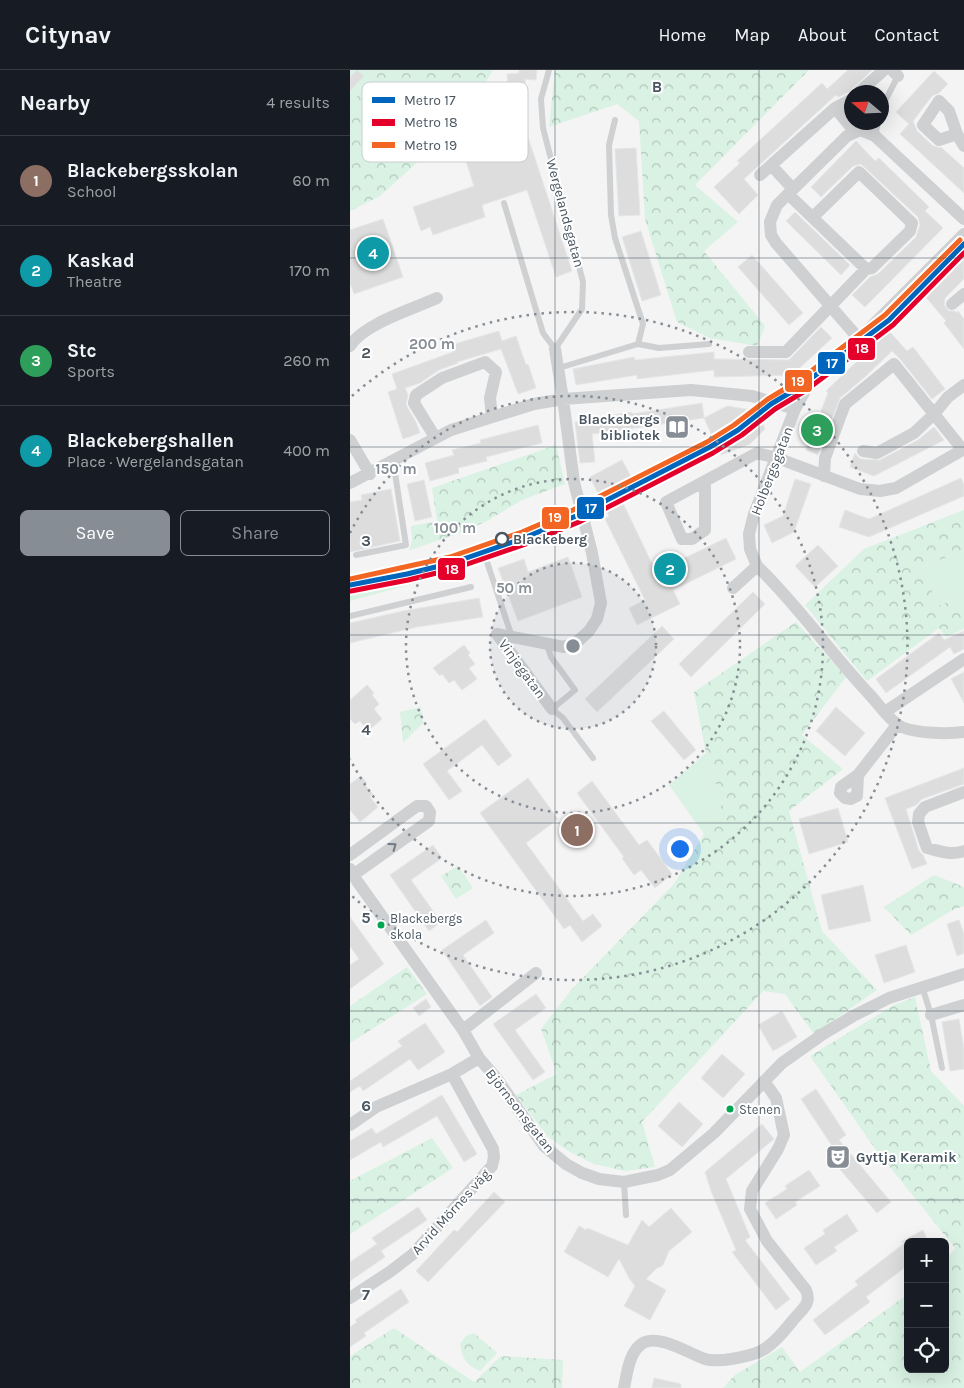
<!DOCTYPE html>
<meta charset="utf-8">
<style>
:root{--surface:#171b24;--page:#20242c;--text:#f1f3f6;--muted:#9ea1a6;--line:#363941;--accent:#868d94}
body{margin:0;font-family:Karla,sans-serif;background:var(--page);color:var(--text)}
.controls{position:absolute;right:15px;bottom:15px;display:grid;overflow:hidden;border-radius:8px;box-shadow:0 5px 20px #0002}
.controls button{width:45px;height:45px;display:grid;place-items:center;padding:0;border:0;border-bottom:1px solid var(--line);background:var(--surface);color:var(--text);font:25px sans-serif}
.compass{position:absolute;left:494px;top:15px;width:45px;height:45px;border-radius:50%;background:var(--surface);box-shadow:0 5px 20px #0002;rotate:289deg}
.you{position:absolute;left:329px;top:778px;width:18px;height:18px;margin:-12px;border:4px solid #fff;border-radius:50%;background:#1a73e8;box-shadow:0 0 0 8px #1a73e833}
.badge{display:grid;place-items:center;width:32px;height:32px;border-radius:50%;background:var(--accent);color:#fff;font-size:16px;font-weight:700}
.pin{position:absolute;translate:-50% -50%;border:2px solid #fff;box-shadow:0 1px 5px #0006}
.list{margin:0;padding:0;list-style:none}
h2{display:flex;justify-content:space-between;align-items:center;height:65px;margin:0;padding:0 20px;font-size:21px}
h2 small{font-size:16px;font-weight:400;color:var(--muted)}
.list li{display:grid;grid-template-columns:32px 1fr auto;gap:15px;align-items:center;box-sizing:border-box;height:90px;padding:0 20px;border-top:1px solid var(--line)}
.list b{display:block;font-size:19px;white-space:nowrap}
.list p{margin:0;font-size:16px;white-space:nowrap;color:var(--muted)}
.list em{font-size:16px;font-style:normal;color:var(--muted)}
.actions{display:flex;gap:10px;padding:15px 20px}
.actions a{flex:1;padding:11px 0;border:1px solid var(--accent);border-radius:8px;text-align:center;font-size:18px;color:var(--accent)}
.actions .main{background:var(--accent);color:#fff}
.icon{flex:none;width:28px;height:28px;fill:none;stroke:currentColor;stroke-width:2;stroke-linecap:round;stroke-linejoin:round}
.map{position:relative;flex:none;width:614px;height:1318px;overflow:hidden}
header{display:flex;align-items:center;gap:30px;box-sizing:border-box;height:70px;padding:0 25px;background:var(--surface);border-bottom:1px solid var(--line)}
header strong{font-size:24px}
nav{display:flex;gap:28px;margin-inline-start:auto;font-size:18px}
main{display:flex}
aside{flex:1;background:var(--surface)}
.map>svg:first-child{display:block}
.green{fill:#d9f2e3}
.forest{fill:url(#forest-crowns)}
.building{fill:#ddddde;stroke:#e5e6e7}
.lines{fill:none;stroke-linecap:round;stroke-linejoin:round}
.service{stroke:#ced0d2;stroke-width:6}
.minor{stroke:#ced0d2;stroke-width:12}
.metro-1-casing{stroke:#fff;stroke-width:9}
.metro-2-casing{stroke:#fff;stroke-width:9}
.metro-3-casing{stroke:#fff;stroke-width:9}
.metro-1{stroke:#0065bd;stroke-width:5}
.metro-2{stroke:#e4002b;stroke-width:5}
.metro-3{stroke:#f26522;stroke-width:5}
.oneway{stroke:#727b83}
.grid{fill:none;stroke:#4a5661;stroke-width:1;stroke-opacity:0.55}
.ring{fill:none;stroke:#868d94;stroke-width:2.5;stroke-dasharray:2.5 5}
.stop-dot{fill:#fff;stroke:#4a5661;stroke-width:2.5}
.bus-dot{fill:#00a651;stroke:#fff;stroke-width:2}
.labels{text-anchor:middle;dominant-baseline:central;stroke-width:4;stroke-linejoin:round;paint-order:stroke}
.bus-label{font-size:13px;fill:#4a5661;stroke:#fff;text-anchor:start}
.street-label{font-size:14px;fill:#4a5661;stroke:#fff}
.poi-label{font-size:14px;font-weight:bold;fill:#4a5661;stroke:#fff;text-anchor:end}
.stop-label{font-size:14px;font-weight:bold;fill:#4a5661;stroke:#fff;text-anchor:start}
.key{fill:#fff;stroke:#c9ccd0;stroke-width:1}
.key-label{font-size:14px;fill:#4a5661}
.grid-label{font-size:16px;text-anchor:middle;font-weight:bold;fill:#4a5661;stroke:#fff;stroke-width:4;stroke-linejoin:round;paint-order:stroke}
.centre{fill:#868d94;stroke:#fff;stroke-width:2.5}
.ring-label{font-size:15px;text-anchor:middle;font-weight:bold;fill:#868d94;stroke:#fff;stroke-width:4;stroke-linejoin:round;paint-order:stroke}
.line-badge{stroke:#fff;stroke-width:2}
.badge-label{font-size:14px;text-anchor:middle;font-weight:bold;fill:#fff}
</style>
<header>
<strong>Citynav</strong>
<nav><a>Home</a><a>Map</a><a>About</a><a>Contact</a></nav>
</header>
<main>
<aside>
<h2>Nearby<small>4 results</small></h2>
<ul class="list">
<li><span class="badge" style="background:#8d6e63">1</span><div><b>Blackebergsskolan</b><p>School</p></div><em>60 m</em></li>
<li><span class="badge" style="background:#0f9aa8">2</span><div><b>Kaskad</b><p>Theatre</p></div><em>170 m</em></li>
<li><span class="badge" style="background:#2e9e5b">3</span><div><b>Stc</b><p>Sports</p></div><em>260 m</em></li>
<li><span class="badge" style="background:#0f9aa8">4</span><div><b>Blackebergshallen</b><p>Place · Wergelandsgatan</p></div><em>400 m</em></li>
</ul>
<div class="actions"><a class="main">Save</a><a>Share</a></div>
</aside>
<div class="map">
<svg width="614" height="1318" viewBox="0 0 614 1318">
<defs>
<pattern id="forest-crowns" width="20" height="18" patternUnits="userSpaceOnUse" patternTransform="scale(1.25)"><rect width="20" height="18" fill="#d9f2e3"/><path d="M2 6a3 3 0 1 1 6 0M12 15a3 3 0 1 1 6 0" fill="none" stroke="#b2c7bb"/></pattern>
</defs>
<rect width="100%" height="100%" fill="#f4f4f4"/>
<path class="green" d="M0,0h24l-2,8 -22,27z
M614,480v45l-26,11 -16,-39z
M124,493l-37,14 -87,24v-10l59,-11z
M356,683l16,51 -18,30 -35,-49z"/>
<path class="forest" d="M24,0h119l-31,52 -82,74 -30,15v-106l22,-27z
M205,0h254l-114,115 43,37 -34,29 61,75 -8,20 -47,-8 -33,-16 -32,-103 -6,-98 -22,-17 -68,23z
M206,375l9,39 -43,16 -35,21 -24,11 -53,18 2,-11 -1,-13 26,-5 -5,-33z
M614,440v40l-42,17 16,39 26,-11v34l-18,8 -7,-9 -72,53 -62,-76 59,-56z
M446,552l50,55 -44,58 41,34 -54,42 33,120 55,59 -63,44 -29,-40 -22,-3 -121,131 13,45 -30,4 -31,-7 -24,-12 -23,-16 -31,-41 41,-21 -16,-45 31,-40 102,-105 48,-80 -16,-51 -12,-61z
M71,637l2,16 -20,20 -3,-31z
M108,796l15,22 -17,11 -15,-23z
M584,805l30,12v19l-11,4 -42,25 -27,-28z
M57,897l20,27 -77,49v-37z
M565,927l16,74 33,35v282h-241l12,-13 47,-28 18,25 108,-78v75h37v-108l10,-13 -81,-101 -64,-91 84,-51z
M82,1068l21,30 -103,66v-53z
M44,1258l80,54 27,-26 62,4 -1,28h-212v-32z
M124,1263l23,20 -17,18c-13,-5 -18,-13 -20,-27l6,-8z"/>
<path class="building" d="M7,0l7,6 -14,15v-14z
M169,0h18l-1,10 -11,-1 3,58 44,134 -16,6 -29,-87 -45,15 3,12 -52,18 -3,-8 -9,4 -8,-24 61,-21 -9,-28 46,-16 -4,-68 12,-1z
M498,0h24l-23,22 -11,5 -2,-2 -92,84 14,16 -19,19 -25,-27 26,-24 -3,-2 85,-78 5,6z
M584,1l14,13 -9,9 -7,3 -19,25 4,10 16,15 9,2 22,20v25l-64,-59 9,-10 -13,-12z
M506,71l19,20 4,-3 50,49 -4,4 18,17 -78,79 -13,-12 18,-18 8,-3 38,-37 4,-12 -2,-8 -57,-53 -8,2 -32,31 -10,-10z
M286,78l4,67 -21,1 -4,-67z
M445,142l55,53 -9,10 -55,-54z
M33,149l20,58 -49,17 -4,-11v-53z
M291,161l20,64 -19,6 -20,-64z
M402,185l51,58 -14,12 -51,-58z
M614,186v23l-19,19 -1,7 5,6h6l1,2 2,-2 6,8v30l-20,-26 2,-2 -21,-25z
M471,257l11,11 -40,37 -78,2v-7l-77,9v-4l-61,10 -3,-16 61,-12 1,3 79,-8v7l75,1z
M149,261l3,10 14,-5 10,29 2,-1 8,24 -18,6 -17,-45 -44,13 1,1 -19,7 -19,13 -15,5 3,7 -2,10 10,17 4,11 -17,6 -15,-47 9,-3 -5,-15 61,-22 -2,-7z
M539,261l18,20 6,-4 32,42 -13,10 -32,-40 -8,-8 -26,25 -26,22 -22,57 -12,-5 22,-57 -2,-2z
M352,333l2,15 -112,16 3,28 -15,1 -5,-41 17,-2v-2l40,-6v2z
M377,336l31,5 7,18 -15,15 -29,11 -17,-37z
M188,355l4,18 -56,14 1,4 -29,7 1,5 -29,8 -5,-18 29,-8 -2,-5 29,-7 -1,-3z
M584,357l10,13 -70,36 -24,-9 5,-14 3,4 3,2 19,1 38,-20z
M272,390l18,33 -18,8 34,71 70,-34 10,21 -63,31 7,14 -43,21 -8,-17 16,-8 -40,-81 4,-3 -19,-39z
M611,408l3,7v11l-95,41 -30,-10 6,-17 24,9z
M445,409l16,5 -17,48 -22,11 -8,-18 19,-9z
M74,410l8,37 -17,4 -8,-37z
M41,419l9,52 -50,11v-50l12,-2 -1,-5z
M468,475l20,21 -23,21 -20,-21z
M218,487l14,40 -64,24 -20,-53 26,-9 4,13z
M403,522l12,12 -74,73 -12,-13z
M129,528l4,19 -66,10 -67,16v-20l53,-12z
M312,556l12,13 -77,73 -12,-13z
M614,561v18l-10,5 -4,-7 -64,46 -10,-14 63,-46 5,7z
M114,575l6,8 -2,2 7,9 -6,4 8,11 -15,11 -8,-10 -5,3 -7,-9 -2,2 -7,-8z
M614,602v31l-13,-24z
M17,615l7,8 -2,2 7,9 -5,5 8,10 -14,12 -8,-10 -5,3 -5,-5v-19z
M486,637l29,26 -20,23 -29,-25z
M314,641l32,39 -12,10 -33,-39z
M135,649l27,37 -14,10 -16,-21 -35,26 15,20 -13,9 -26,-36z
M614,698v16l-42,15 -6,6 -10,4 13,42 4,4 4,9 -15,5 -27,-71z
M11,706l6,7 -2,2 8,9 -3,3 8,10 -18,15 -10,-12v-26z
M178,708l30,41 -32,24 57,78 10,-7 9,12 -20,16 -12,-17 -6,4 -84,-116z
M242,711l47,64 8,-5 25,34 -17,14 -14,-18 -7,5 -12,-17 2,-1 -47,-64z
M488,738l10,34 -39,12 -10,-35z
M83,775l9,13 -31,22 30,42 -12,9 -39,-56z
M513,815l8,36 -42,9 -8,-35z
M0,847l34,47 -34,25v-24l9,-6 -9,-13z
M136,850l8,13 -31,22 29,42 -12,9 -38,-56z
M609,850l5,14v19l-7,3 -10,-32z
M556,875l9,27 -31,11 -9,-28z
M186,924l10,14 -31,22 30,42 -12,8 -40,-56z
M76,929l5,8 -12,9 -6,-8z
M432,941l15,26 -24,14 -15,-26z
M609,949l5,30v20l-14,2 -8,-49z
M75,953l20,29 -27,18 -8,-11 -47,32 -3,-5 -10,6v-11l52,-35 -4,-5z
M372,984l23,20 -22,24 -22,-20z
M466,1019l30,46 -7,5 52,62 -14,11 -45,-53 6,-5 -37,-56z
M92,1025l35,59 -13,8 -27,-46 -54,31 -2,-5 -31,18v-19l22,-13 4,6z
M329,1032l24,22 -21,23 -24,-21z
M412,1054l12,15 -48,40 24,58 -5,3 45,59 -14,11 -44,-58 4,-2 -25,-59 -6,-19z
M459,1100l11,16 -25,16 2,3 -21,14 -11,-16 22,-14 -2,-3z
M144,1122l11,10 -77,80 -12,-11 38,-41 3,2z
M68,1137l9,13 -46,31 -1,-2 5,8 -35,24v-19l27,-18 -5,-6z
M321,1138l21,24 -23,19 -6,14 -3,2 -3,1 -11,11 20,11 -16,30 -26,-14 11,-20 -6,-8 -10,-19 -11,18 -44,-25 15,-26 7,4 1,-2 41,17 14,-25 7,7z
M497,1144l11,17 -24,16 3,4 -21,14 -12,-17 21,-14 -2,-4z
M573,1160l5,12h-20v23l-42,32 4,5 -45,33 -12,-15 45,-35 -3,-4 51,-39h-5z
M51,1219l8,13 -45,31 2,3 -16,11v-20l7,-5 -2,-2z
M304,1308l27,6v4h-29z"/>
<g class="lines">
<path class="service" d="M532,40l2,-7 14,-27
M265,50l-6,25 2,70 4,23 28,86 -5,20
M525,66l3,-14
M154,133l39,130 12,16 27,-40 1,-27 -40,-154 -2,-29 8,-29
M209,298l79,-24 21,4 50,-4
M6,485l50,-10 -13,-85
M137,492l25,75
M0,546l121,-29
M197,574l4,13 24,33 -23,19 11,9 30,40
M572,916l9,29 11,53
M274,1112l2,33"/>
<path class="minor" d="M542,0l6,6
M509,22l25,-22
M485,38l17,-9
M607,64l-18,6 -16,-15 16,-24 10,10 8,23 7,12
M421,95l22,24
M410,105l75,-67 20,24
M438,124l78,75 6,-1 38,-37 2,-8 -53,-51 -46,45
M602,234l12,-10
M509,269l-83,-96 -5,-8 -1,-13 7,-17 70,-69 13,-6 15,6 89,83
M0,276c13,-22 63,-37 87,-48
M399,282h37l80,-83
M85,367l-21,-34 2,-8 26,-17 43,-16 11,10 -6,26 2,19
M0,370l20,34
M513,381l14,2 37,-20 20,-19 29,36
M474,406l1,-18 20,-54 49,-40 40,50 14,-17 16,-12
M355,411v49l-13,9h-10l-16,-37 91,-49 20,5 83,31 20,2 16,-3 68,-39
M0,413l101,-53 83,-26 29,-5 -8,-50
M407,496c42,40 74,88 114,130 8,9 16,21 26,28 12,10 52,10 67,8
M383,518l24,-22 -7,-17 -1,-15 5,-20 41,-105 11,-20 53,-50 105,-105
M202,639l-55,-75 67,13 14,-6 11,-10 8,-12 4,-16 -9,-50 -18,-71 -11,-83 128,-9 61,6 43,13
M535,642l79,-53
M508,705l-1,21 -6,3 -6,-1 -5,-5 1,-6 17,-12 39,-50
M614,722l-39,15 -6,7 -1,8 9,26c13,3 24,8 37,3
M0,785l67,-49h9l4,6 -1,9 -76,54
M0,799l7,12 106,149 16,28 18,21 47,67 22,18 16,9 17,6 25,3 34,-7 12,-5 44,-37 68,-70 41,-29 30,-18 36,-18 75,-24
M581,945l33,-10
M113,960l73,-57
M0,1055l26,-18 76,-33 27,-16
M0,1228l41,-27 22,-17 79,-88 2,-9 -1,-8 -41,-75
M274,1318c3,-14 5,-37 19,-45 16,-9 45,10 62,16 13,4 43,-2 56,-8 13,-7 24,-21 33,-32 8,-10 18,-15 12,-29l-39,-49 -17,-32 2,-18 26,-42 6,-14 -8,-37 -12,-17"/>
<defs>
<path id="metro-1" d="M0,515l57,-11 45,-11 72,-25 52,-22 134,-69 28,-17 33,-26 30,-18 88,-66 75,-76"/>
<path id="metro-2" d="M1,521l57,-11 45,-11 73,-25 53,-22 134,-69 29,-18 33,-26 30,-18 88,-66 71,-72"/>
<path id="metro-3" d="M0,509l100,-22 72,-25 51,-22 134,-68 27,-17 34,-26 30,-18 87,-66 75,-75"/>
</defs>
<use href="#metro-1" class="metro-1-casing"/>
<use href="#metro-2" class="metro-2-casing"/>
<use href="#metro-3" class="metro-3-casing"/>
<use href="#metro-1" class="metro-1"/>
<use href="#metro-2" class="metro-2"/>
<use href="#metro-3" class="metro-3"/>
</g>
<defs><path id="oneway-chevron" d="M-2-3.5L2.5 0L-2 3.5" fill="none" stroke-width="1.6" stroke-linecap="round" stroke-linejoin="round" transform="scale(1.25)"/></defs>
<use class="oneway" href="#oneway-chevron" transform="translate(43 776) rotate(-36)"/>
<path class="grid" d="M205,0v1318M409,0v1318M0,188h614M0,377h614M0,565h614M0,753h614M0,941h614M0,1130h614"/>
<circle cx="223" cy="576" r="83" fill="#868d94" fill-opacity=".12"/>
<g class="ring">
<circle cx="223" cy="576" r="83"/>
<circle cx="223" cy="576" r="167"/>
<path d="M0 463A250 250 0 1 1 0 689"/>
<path d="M2 326A334 334 0 1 1 2 826"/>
</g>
<defs>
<symbol id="library-square" viewBox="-11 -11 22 22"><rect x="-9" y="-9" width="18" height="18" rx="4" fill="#868d94" stroke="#fff"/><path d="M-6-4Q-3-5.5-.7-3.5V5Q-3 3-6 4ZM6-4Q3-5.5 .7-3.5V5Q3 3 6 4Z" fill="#fff"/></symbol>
<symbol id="theatre-square" viewBox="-11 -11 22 22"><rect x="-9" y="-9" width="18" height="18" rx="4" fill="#868d94" stroke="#fff"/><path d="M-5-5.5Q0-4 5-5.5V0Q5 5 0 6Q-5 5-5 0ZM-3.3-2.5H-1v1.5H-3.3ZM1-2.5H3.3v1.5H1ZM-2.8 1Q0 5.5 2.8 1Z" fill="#fff"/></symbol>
</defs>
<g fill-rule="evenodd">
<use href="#library-square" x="313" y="343" width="28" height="28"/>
<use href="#theatre-square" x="474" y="1073" width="28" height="28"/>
</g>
<circle class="stop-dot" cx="152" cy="469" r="6"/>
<g class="bus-dot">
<circle cx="31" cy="855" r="4.5"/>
<circle cx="380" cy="1039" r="4.5"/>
</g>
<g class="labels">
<g class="bus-label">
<text x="40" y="848">Blackebergs<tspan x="40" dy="16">skola</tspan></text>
<text x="389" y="1039">Stenen</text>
</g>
<g class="street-label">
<text transform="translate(215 143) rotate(75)">Wergelandsgatan</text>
<text transform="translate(422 401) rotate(-69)">Holbergsgatan</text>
<text transform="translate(172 599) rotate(54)">Vinjegatan</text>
<text transform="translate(170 1041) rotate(52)">Björnsonsgatan</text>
<text transform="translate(101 1142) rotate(-48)">Arvid Mörnes väg</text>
</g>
<g class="poi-label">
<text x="310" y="349">Blackebergs<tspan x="310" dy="16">bibliotek</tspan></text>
<text x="506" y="1087" text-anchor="start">Gyttja Keramik</text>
</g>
<g class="stop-label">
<text x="163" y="469">Blackeberg</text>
</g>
</g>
<rect x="12" y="12" width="166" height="80" rx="8" class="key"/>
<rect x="22" y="27" width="23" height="6" fill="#0065bd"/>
<rect x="22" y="49" width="23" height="7" fill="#e4002b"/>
<rect x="22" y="72" width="23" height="6" fill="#f26522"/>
<g class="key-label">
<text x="54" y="35">Metro 17</text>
<text x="54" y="57">Metro 18</text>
<text x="54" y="80">Metro 19</text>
</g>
<g class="grid-label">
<text x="307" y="22">B</text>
<text x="16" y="288">2</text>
<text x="16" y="476">3</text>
<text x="16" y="665">4</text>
<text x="16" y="853">5</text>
<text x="16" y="1041">6</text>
<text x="16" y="1230">7</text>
</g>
<circle cx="223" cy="576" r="8" class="centre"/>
<g class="ring-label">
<text x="82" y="279">200 m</text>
<text x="46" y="404">150 m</text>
<text x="105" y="463">100 m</text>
<text x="164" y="523">50 m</text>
</g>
<g class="line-badge">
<rect x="497" y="267" width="29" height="24" rx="5" fill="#e4002b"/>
<rect x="467" y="281" width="29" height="24" rx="5" fill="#0065bd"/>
<rect x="434" y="299" width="29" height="24" rx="5" fill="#f26522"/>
<rect x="226" y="426" width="29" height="24" rx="5" fill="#0065bd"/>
<rect x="191" y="436" width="29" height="24" rx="5" fill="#f26522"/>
<rect x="87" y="487" width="29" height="24" rx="5" fill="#e4002b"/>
</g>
<g class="badge-label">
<text x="512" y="283">18</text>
<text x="482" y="298">17</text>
<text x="448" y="316">19</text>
<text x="241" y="443">17</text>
<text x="205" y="452">19</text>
<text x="102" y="504">18</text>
</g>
</svg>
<div class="controls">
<button>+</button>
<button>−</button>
<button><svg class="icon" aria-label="locate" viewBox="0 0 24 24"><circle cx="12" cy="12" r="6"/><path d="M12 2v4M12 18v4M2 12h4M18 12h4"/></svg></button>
</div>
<svg class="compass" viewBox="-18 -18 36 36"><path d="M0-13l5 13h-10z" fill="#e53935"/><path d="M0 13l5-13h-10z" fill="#9ea1a6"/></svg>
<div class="you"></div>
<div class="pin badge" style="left:227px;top:760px;background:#8d6e63">1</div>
<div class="pin badge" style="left:320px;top:499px;background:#0f9aa8">2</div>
<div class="pin badge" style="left:467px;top:360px;background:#2e9e5b">3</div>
<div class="pin badge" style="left:23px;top:183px;background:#0f9aa8">4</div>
</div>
</main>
